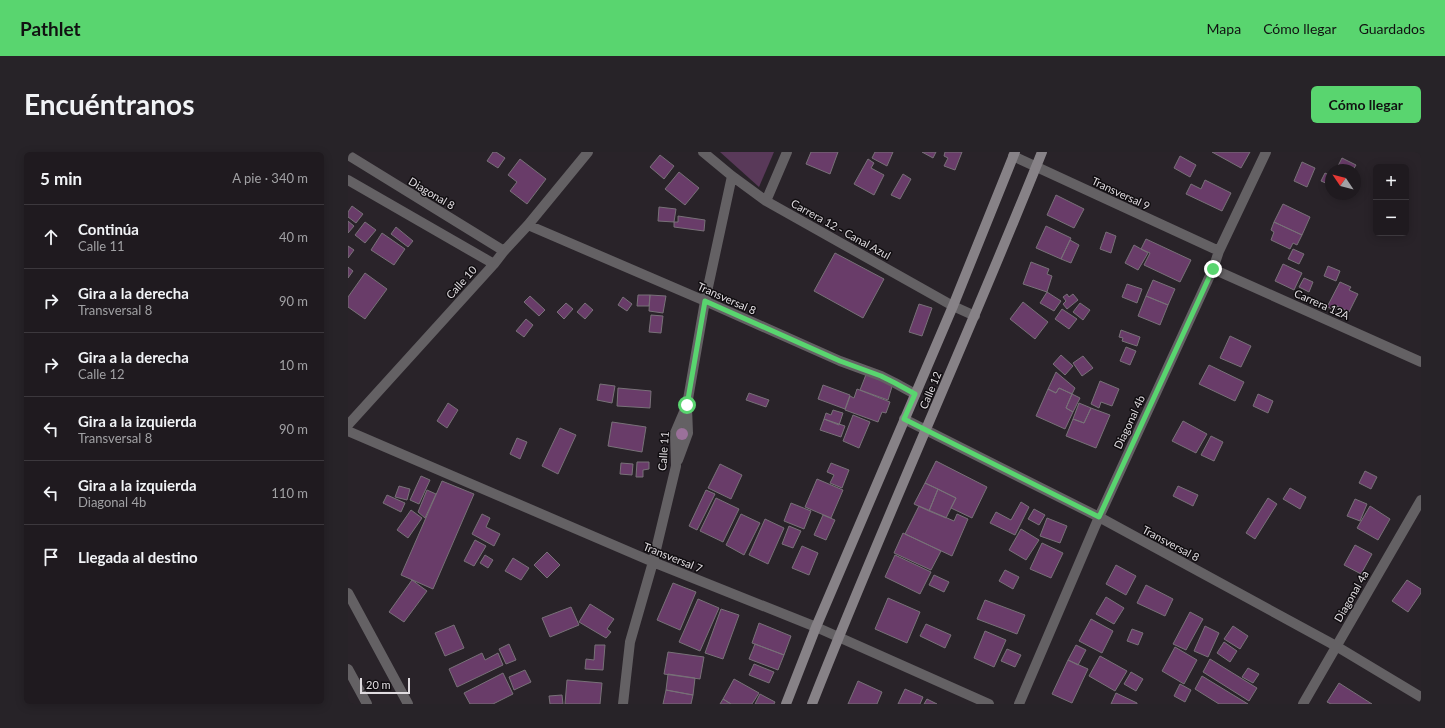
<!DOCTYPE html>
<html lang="es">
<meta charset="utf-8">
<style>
:root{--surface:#1f1a1f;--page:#272328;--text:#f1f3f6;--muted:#a1a1a4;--line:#3c383d;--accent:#59d56f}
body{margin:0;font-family:Lato,sans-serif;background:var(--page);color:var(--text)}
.controls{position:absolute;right:12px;top:12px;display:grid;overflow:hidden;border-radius:6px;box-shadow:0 2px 10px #0003}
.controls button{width:36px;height:36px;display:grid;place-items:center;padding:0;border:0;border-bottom:1px solid var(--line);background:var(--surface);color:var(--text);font:20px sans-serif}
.compass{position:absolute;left:977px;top:12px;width:36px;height:36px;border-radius:50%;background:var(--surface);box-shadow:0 2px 10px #0003;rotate:305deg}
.scale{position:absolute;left:12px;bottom:10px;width:50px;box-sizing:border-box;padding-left:4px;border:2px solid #e0dce0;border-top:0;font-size:11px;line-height:14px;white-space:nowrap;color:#e0dce0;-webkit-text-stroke:3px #100d10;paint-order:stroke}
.stop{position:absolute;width:12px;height:12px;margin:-9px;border:3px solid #59d56f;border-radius:50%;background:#fff}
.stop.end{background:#59d56f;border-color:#fff;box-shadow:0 1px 4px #0008}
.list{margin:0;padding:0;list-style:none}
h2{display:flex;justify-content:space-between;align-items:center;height:52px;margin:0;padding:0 16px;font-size:17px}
h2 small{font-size:13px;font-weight:400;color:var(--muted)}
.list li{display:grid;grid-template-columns:26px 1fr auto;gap:12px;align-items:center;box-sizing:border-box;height:64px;padding:0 16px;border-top:1px solid var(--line)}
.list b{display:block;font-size:15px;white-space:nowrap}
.list p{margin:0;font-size:13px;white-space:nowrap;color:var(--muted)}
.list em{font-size:13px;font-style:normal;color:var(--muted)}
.icon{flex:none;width:22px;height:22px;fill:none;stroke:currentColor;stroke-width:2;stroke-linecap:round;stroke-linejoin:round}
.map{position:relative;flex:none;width:1073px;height:552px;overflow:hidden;border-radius:6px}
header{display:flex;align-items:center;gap:24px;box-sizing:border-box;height:56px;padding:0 20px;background:var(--accent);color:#111}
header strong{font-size:19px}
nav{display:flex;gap:22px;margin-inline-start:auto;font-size:14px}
.intro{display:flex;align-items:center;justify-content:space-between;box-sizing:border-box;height:96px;padding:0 24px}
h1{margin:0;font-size:28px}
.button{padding:10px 18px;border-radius:6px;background:var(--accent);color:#111;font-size:14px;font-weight:700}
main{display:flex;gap:24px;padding:0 24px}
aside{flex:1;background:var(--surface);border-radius:6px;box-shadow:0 2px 10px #0003}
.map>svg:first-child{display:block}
.green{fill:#593959}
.building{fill:#693c69;stroke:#787178}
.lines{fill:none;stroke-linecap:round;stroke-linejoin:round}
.street{stroke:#646164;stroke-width:10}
.secondary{stroke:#878287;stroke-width:10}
.tree{fill:#9b719a}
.route{stroke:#59d56f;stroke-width:5}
.labels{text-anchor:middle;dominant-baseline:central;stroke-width:3;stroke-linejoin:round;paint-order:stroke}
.street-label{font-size:11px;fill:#e0dce0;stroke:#100d10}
</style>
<header>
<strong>Pathlet</strong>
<nav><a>Mapa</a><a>Cómo llegar</a><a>Guardados</a></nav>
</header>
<div class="intro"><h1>Encuéntranos</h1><a class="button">Cómo llegar</a></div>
<main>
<aside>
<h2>5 min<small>A pie · 340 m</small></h2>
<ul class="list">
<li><svg class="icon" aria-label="ahead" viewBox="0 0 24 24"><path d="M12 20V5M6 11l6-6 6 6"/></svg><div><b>Continúa</b><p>Calle 11</p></div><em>40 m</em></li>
<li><svg class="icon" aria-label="right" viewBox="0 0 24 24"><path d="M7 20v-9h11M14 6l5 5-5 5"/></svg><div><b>Gira a la derecha</b><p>Transversal 8</p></div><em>90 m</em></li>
<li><svg class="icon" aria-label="right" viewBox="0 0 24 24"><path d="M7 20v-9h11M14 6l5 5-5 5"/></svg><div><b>Gira a la derecha</b><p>Calle 12</p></div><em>10 m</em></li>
<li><svg class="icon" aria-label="left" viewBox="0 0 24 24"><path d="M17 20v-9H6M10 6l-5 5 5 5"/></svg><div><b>Gira a la izquierda</b><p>Transversal 8</p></div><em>90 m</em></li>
<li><svg class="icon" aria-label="left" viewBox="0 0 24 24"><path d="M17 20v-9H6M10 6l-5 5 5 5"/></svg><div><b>Gira a la izquierda</b><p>Diagonal 4b</p></div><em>110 m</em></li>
<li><svg class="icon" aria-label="arrive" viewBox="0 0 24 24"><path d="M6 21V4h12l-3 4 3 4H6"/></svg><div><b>Llegada al destino</b></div></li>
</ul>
</aside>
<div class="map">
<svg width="1073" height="552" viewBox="0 0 1073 552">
<rect width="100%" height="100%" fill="#292329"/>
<path class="green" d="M372,0h54l-15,35z"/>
<path class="building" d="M145,0h3l9,6 -7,10 -11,-7z
M463,0h27l-8,22 -24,-10z
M527,0h18l-6,14 -15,-8z
M574,0h14l-3,6z
M597,0h17l-7,18 -11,-4 4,-8 -4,-2z
M864,0h38l-9,16z
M312,3l14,11 -10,13 -14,-12z
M832,4l16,9 -6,12 -16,-9z
M994,6l14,7 -3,5h-17z
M172,7l26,20 -19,25 -17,-13 7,-9 -9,-7z
M520,7l6,4 -3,5 13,7 -10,20 -20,-11z
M954,10l13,6 -8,19 -13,-6z
M331,20l20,16 -14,17 -20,-16z
M977,21l6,3 -3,8 -7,-3z
M555,22l8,5 -11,20 -9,-4z
M857,28l26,13 -9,18 -36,-17 5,-10 10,5z
M708,43l28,14 -10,19 -27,-13z
M935,52l27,13 -8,18 -28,-13z
M4,54l11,8 -7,9 -8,-6v-5z
M311,55l17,2 -2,13 -16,-1z
M330,64l27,4 -1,11 -30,-4v-5h4z
M0,69l6,5 -6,7z
M17,70l11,8 -11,13 -10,-8z
M926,70l28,13 -5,10 -4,-2 -3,6 -19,-9 3,-8 -3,-2z
M698,74l25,12 -10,21 -25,-11z
M48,75l17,14 -5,6 -17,-13z
M758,80l10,4 -5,17 -11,-4z
M34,81l23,16 -11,16 -23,-15z
M798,87l45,21 -11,22 -36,-17 6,-12 -9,-4z
M722,88l9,5 -8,18 -10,-4z
M786,93l14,8 -10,17 -13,-7z
M0,94l6,4 -6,8z
M945,97l11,5 -5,10 -11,-5z
M487,101l49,26 -21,39 -49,-27z
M683,110l18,7 -2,5 5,2 -5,16 -24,-8z
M935,112l19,9 -8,17 -19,-9z
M980,114l12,5 -4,10 -12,-5z
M0,115l5,4 -5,7z
M17,121l22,16 -22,30 -17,-12v-10z
M956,126l9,4 -4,10 -10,-5z
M805,128l22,9 -7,16 -22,-9z
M992,130l11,5 -2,3 9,4 -9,18 -12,-6 -2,4 -8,-3z
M779,132l15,5 -5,14 -15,-6z
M699,140l14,9 -7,10 -14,-8z
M719,142l2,3 4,-3 5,6 -11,9 -4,-5 3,-3 -3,-4z
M290,143h12l-1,11h-12z
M302,143l16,1 -3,17 -14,-2z
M182,144l15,14 -6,6 -15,-14z
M798,144l22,9 -8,20 -22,-9z
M275,145l9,7 -5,7 -9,-6z
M675,150l25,20 -13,17 -25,-20z
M218,151l7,6 -9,10 -7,-7z
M237,151l8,7 -8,9 -8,-7z
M732,151l10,7 -7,10 -10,-8z
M571,152l13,4 -10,28 -13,-4z
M714,157l15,10 -8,10 -14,-10z
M303,163l12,1 -2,17 -12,-1z
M178,167l7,6 -9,12 -8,-6z
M773,178l19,7 -3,9 -15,-5 1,-3 -4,-1z
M882,184l21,10 -10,21 -21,-9z
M778,195l10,4 -6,14 -10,-4z
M713,203l12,11 -8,9 -12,-11z
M735,204l10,12 -11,8 -9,-13z
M861,213l35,17 -9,19 -36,-17z
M519,220l26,11 -5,17 -28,-10z
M708,220l19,16 -3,6 -13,-6 -3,5 -8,-4z
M752,229l19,8 -7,17 -11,-4 -2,6 -8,-4z
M252,232l15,2 -3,17 -15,-3z
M475,233l27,10 -5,14 -27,-10z
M270,236l33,3 -1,17 -33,-2z
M711,236l13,6 -6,14 7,4 -8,17 -29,-13 12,-27 8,4z
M509,237l33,13 -4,11 -4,-1 -4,10 -33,-12 5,-14 4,2z
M401,241l20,7 -3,7 -20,-7z
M724,242l8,4 -7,14 -7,-4z
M910,242l15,7 -5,12 -15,-7z
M100,251l10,7 -11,18 -10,-7z
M731,251l12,5 -7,15 -11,-4z
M743,256l19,7 -14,33 -30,-12 7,-17 11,4z
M485,258l10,3 -4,12 -15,-6 2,-6 5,2z
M505,263l17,7 -11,26 -16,-7z
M476,267l21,7 -4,11 -21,-7z
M835,269l24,13 -11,19 -24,-12z
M264,270l34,5 -4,25 -34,-6z
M212,276l16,7 -18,39 -16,-8z
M863,284l12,6 -9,19 -13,-6z
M169,286l10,4 -7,17 -10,-5z
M588,309l51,26 -15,31 -21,-10 5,-10 -31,-15z
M289,310h12v7l-6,1v7h-7z
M273,311l12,1 -1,11 -12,-1z
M483,311l18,7 -7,18 -12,-5 4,-8 -7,-3z
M372,312l22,11 -11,24 -23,-11z
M1017,319l12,6 -6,12 -12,-6z
M73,324l9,4 -11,24 -9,-4z
M469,327l26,11 -12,28 -26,-11z
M94,329l32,13 -41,95 -32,-14z
M577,331l13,6 -9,22 -15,-7z
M51,334l11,3 -3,11 -12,-3z
M830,334l20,9 -5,11 -20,-10z
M942,336l16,9 -6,12 -17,-10z
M590,337l18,9 -10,20 -17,-7z
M79,338l9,4 -11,24 -7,-6z
M358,338l9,4 -18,36 -8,-4z
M39,343l18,8 -4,9 -18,-9z
M368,346l23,11 -16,33 -23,-11z
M920,346l9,6 -22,35 -9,-6z
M1007,347l12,5 -7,17 -13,-5z
M673,350l8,5 -14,28 -25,-12 6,-11 15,8z
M443,351l20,8 -7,18 -20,-8z
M571,354l35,15 3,-7 11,5 -16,37 -47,-22z
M1022,354l20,13 -12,21 -21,-12z
M686,357l11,6 -6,10 -11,-6z
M63,358l11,8 -14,20 -11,-8z
M134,362l8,4 -4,9 14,7 -6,12 -22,-12z
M393,362l19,9 -16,32 -18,-10z
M475,363l12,5 -9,20 -12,-5z
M699,366l20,8 -7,17 -20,-7z
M417,367l19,9 -16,36 -19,-9z
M441,374l12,5 -8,17 -11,-4z
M673,377l18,11 -13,20 -17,-10z
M555,381l38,18 -10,19 -37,-17z
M127,388l11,6 -12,20 -10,-5z
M694,391l21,10 -12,25 -21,-9z
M1007,393l17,9 -11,20 -17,-9z
M454,394l16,7 -9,22 -17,-7z
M199,400l13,13 -13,13 -13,-13z
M137,403l8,5 -5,8 -8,-5z
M547,403l36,17 -11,22 -35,-17z
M165,406l16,10 -8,12 -16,-9z
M768,413l20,11 -10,19 -20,-11z
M657,418l14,7 -6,12 -14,-8z
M586,423l15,7 -5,10 -15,-7z
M64,428l15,11 -23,31 -15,-10z
M1059,428l14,9v4l-13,19 -16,-11z
M325,431l23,9 -16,38 -23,-10z
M798,433l27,14 -8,17 -28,-13z
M758,445l18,11 -10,16 -18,-10z
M540,446l32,14 -13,31 -32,-14z
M350,447l21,9 -19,43 -21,-9z
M637,448l40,15 -8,19 -40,-15z
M242,452l24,15 -7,10 4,3 -5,6 -27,-16z
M223,455l8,18 -29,12 -8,-19z
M373,457l18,6 -16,44 -18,-6z
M842,460l13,7 -17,31 -13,-6z
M743,467l22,12 -11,22 -23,-12z
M411,471l32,13 -7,19 -32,-12z
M578,472l25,11 -6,13 -25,-12z
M106,473l10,23 -19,8 -10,-23z
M857,474l14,7 -11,24 -14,-6z
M885,474l15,10 -8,13 -16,-10z
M784,477l11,4 -5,12 -11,-4z
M637,479l21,9 -12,27 -20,-9z
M876,490l13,9 -7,11 -13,-9z
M161,492l7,16 -10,4 -7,-15z
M407,492l29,11 -6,15 -29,-11z
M247,493h10l-2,25 -18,-1 1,-10 8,1z
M728,493l10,5 -8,15 -10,-5z
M827,495l22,13 -13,24 -22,-13z
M659,497l14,6 -6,12 -14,-6z
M320,500l36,5 -4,22 -36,-5z
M134,501l3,7 13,-7 5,12 -46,22 -8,-18z
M752,504l27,15 -12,20 -26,-15z
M862,507l47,29 -8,13 -46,-29z
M720,508l20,9 -16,34 -20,-9z
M406,512l20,8 -5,11 -20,-8z
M900,516l11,6 -6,9 -11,-6z
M177,518l6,12 -17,8 -5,-13z
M783,520l12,7 -7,12 -12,-7z
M155,521l10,21 -20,10h-23l-6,-11z
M320,522l27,4 -2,17 -27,-5z
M854,524l46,28h-29l-24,-15z
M386,527l25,14 -7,11h-21l-8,-5z
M219,528l35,3 -2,21h-35z
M510,529l24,11 -5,12h-29z
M991,531l33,21h-41l-4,-2z
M832,532l11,6 -6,12 -11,-6z
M557,537l18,8 -3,7h-22z
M318,538l27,5 -2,9h-28z
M768,541l21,10v1h-26z
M412,542l15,8 -1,2h-19z
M214,543l1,9h-13l-1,-8z
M375,547l8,5h-11z
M579,547l10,5h-13z"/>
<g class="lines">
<path class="street" d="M355,0l29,24 34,25 187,105 22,10
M0,3l156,96
M665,4l206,95
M0,28l146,84
M418,49l21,-49
M180,73l177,76 135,60 41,15 14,7 20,11
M865,117l208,93
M556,267l195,98 237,129 85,51
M0,273l146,-161 10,-13 24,-26 60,-73
M0,279l305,131 163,65 173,77
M330,308l10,-27 -1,-25
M0,441l60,111
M0,517l19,35
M275,552l7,-62 23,-80 23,-96 -1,-33 12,-28 18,-104 27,-125
M671,552l80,-187 114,-248 6,-18 47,-99
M955,552l118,-204"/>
<path class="secondary" d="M438,552l30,-77 137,-321 62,-154
M464,552c73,-186 156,-367 230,-552"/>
</g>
<circle class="tree" cx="334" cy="282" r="6"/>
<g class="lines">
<path class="route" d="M339,253l18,-104 135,60 41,15 14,7 20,11 -11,25 195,98 114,-248"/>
</g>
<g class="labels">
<g class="street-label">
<text transform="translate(84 41) rotate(31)">Diagonal 8</text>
<text transform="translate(773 41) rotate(25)">Transversal 9</text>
<text transform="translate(493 77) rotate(29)">Carrera 12 - Canal Azul</text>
<text transform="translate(113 130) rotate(-48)">Calle 10</text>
<text transform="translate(379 146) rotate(24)">Transversal 8</text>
<text transform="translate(974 152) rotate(24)">Carrera 12A</text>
<text transform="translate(582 238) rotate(-67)">Calle 12</text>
<text transform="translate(781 270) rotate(-65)">Diagonal 4b</text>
<text transform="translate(315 299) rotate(-86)">Calle 11</text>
<text transform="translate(823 391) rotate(28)">Transversal 8</text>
<text transform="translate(325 405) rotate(22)">Transversal 7</text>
<text transform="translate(1003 444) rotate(-60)">Diagonal 4a</text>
</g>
</g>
</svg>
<div class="controls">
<button>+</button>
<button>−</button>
</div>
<svg class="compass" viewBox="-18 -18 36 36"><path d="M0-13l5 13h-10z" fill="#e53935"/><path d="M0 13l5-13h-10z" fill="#a1a1a4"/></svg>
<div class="scale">20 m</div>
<div class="stop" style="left:339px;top:253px"></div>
<div class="stop end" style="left:865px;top:117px"></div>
</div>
</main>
